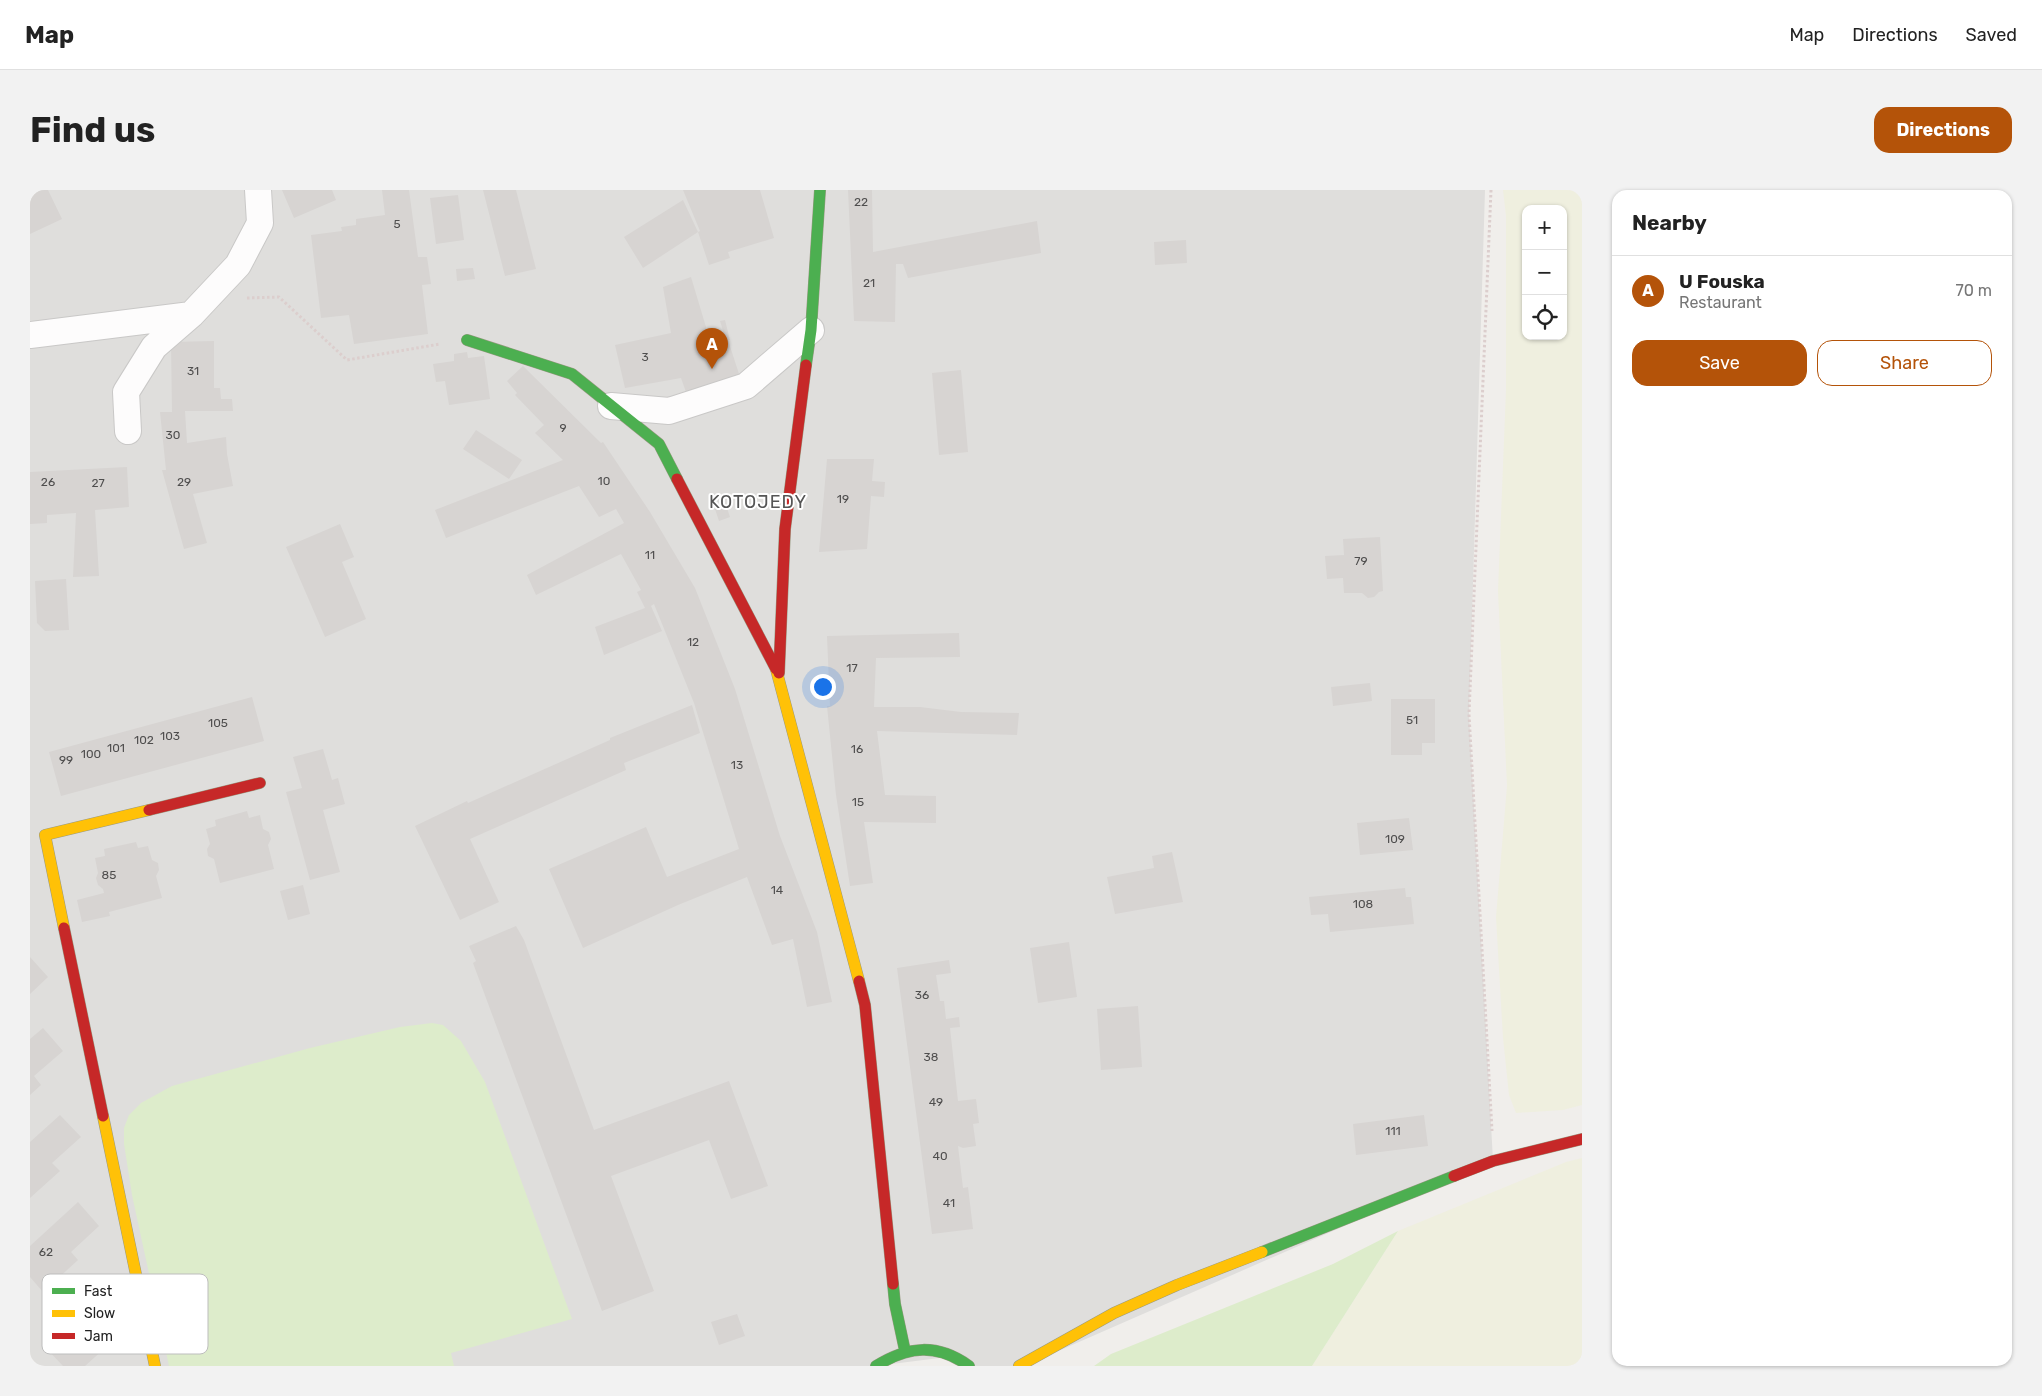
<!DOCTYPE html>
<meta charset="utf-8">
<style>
:root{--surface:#fff;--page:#f2f2f2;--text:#222;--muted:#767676;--line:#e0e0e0;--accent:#b45309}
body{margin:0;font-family:Rubik,sans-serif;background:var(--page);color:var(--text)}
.controls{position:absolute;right:15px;top:15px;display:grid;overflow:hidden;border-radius:10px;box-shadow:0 1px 4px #0004}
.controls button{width:45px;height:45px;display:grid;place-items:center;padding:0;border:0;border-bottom:1px solid var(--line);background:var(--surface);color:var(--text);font:25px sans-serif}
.you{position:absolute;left:792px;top:496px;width:18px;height:18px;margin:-12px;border:4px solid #fff;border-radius:50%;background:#1a73e8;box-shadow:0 0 0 8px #1a73e833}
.badge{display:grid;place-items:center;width:32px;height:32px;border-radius:50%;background:var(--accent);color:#fff;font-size:16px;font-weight:700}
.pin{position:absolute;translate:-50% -41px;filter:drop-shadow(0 1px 2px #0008)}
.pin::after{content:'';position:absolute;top:26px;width:18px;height:15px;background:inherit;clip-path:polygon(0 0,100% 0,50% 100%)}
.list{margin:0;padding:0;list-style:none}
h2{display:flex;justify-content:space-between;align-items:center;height:65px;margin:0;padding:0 20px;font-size:21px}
h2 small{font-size:16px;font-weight:400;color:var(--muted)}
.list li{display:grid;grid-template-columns:32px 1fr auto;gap:15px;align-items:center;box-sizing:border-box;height:70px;padding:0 20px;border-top:1px solid var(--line)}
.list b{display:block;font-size:19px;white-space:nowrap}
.list p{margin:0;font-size:16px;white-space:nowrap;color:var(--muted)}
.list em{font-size:16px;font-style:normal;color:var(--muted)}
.actions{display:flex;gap:10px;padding:15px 20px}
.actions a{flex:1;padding:11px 0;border:1px solid var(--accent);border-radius:15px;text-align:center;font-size:18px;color:var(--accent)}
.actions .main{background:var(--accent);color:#fff}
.icon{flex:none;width:28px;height:28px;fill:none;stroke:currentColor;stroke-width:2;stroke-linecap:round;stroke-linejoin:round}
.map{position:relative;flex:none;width:1552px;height:1176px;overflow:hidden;border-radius:15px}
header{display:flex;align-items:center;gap:30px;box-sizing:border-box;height:70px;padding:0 25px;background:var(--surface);border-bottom:1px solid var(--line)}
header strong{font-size:24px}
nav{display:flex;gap:28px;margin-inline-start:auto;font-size:18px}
.intro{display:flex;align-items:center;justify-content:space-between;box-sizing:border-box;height:120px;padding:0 30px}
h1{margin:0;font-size:35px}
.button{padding:12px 22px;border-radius:15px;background:var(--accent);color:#fff;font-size:18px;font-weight:700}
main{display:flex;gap:30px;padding:0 30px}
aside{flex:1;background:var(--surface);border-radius:15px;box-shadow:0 1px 4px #0004}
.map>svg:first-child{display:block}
.residential{fill:#dfdedc}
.farmland{fill:#efefdf;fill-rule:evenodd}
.grass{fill:#ddeccb}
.building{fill:#d7d4d2}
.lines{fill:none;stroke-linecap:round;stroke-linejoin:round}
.street-casing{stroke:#c9c8c7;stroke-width:28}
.fast-casing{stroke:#999a82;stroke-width:12}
.slow-casing{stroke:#999a82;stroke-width:12}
.jam-casing{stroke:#999a82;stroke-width:12}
.path{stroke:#dccecd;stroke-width:3;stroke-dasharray:2.5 2.5;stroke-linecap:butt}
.street{stroke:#fdfcfc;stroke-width:26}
.fast{stroke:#4caf50;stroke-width:11}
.slow{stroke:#ffc107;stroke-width:11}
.jam{stroke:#c62828;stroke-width:11}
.labels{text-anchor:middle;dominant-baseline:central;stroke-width:4;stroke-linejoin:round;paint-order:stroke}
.number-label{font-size:12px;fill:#4f4e4e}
.quarter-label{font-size:18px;letter-spacing:1px;fill:#555;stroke:#fff}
.key{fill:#fff;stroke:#bdbdbd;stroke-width:1}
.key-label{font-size:14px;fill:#222}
</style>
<header>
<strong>Map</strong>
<nav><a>Map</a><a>Directions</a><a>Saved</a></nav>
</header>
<div class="intro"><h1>Find us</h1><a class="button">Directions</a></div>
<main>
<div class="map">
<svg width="1552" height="1176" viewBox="0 0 1552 1176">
<rect width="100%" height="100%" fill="#f0eeeb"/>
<path class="residential" d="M0,0h1455l-16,524 24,447 -469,205h-55l-14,-10 -79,10h-846z"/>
<path class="farmland" d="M1473,0h79v915l-19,5 -47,3 -7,-18 -6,-57 -7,-121 11,-131 -9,-195 8,-201v-174zM1496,19h37v127h-37z
M1552,968v208h-270l86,-135 168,-69z"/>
<path class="grass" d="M402,833l11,2 18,16 24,41 87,237 -121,34 3,13h-285l-37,-171 -8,-51v-16l5,-13 12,-12 31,-17 138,-38 90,-21z
M1368,1041l-86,135h-218l17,-12 222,-90z"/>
<path class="building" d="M0,0h18l14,29 -32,15z
M252,0h50l4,10 -42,18z
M352,0h27l9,67h9l4,27 -9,1 6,49 -74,10 -5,-29 -28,3 -10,-83 31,-4 -1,-4 15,-2v-6l29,-4z
M453,0h33l20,79 -31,7z
M653,0h77l14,48 -46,14 2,6 -21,7 -11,-33 2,-1z
M818,0h24l1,62 164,-31 4,32 -133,25 -5,-14h-7l-1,58 -41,-1z
M428,5l6,45 -28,4 -6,-46z
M653,10l15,32 -55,36 -19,-31z
M1156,50l1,23 -32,2 -1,-23z
M443,78l2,11 -18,2 -1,-12z
M661,87l21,70 9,-4 -1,-4 5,-2 -5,-16 5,-1 5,20h-2l11,34 -53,18 -5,-14 -56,10 -10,-43 56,-12 -8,-46z
M184,151v47h6l1,11h11l1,12h-48l2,32 39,-6 1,17 6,32 -40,8 14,49 -23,6 -22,-79h4l-6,-58h12l-1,-70z
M437,162l1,6 16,-2 6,43 -41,6 -4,-24 -9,1 -3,-18 21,-3v-7z
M493,176l78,77 2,-1 47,70 45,76 40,101 45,147 37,96 15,70 -25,5 -14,-68 -21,6 -25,-68 -69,28 -95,43 -34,-79 97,-42 21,50 72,-28 -45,-146 -40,-99 -3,2 11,25 -58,24 -9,-28 50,-19 -8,-16 4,-2 -20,-36 -85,41 -9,-20 97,-52 -8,-14 -17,8 -20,-31 -133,52 -11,-28 128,-50 -28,-27 9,-8 -29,-30 2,-2 -10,-12z
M931,180l7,82 -29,3 -7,-82z
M446,240l46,30 -13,19 -46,-30z
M797,269h47l-2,22 13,1 -1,15 -13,-1 -4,53 -48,3z
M97,277l2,40 -34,3 4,66 -26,1 3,-64 -29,2v8l-17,1v-52z
M696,315l4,12 -11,4 -4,-12z
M310,334l14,33 -12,5 24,57 -41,18 -39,-90z
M1350,347l3,54 -4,1 -5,5 -6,1 -6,-5h-18l-1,-15 -16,1 -2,-23 19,-1 -1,-16z
M36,389l3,51 -24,1 -8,-8 -2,-42z
M929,443l1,24 -84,1 -2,49h46l41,5 58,1 -2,22 -140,-4 8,64 51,1v27l-72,-1 9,61 -23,3 -14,-91 -9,-89h3l-3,-70z
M1340,493l2,18 -39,5 -2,-19z
M222,507l12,44 -203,55 -12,-44z
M1361,509h44v44h-13v12h-31z
M662,515l8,28 -76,30 2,7 -156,69 29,63 -39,18 -45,-94 52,-25 1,2 142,-63v-2z
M293,559l9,31 6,-2 7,26 -22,6 17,62 -30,8 -24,-88 16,-4 -9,-31z
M217,621l2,7 11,-3 3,14 6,3 2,7 -3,6 6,24 -54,14 -6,-24 -6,-3 -1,-7 3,-5 -4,-15 10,-3 -1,-6z
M1379,628l4,32 -53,5 -3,-32z
M106,652l2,6 10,-2 4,14 6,3 1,7 -3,6 6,22 -53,14 1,4 -28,6 -5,-22 27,-7 -1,-4 -5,-4 -2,-7 2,-5 -3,-15 10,-2 -1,-7z
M1142,662l11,50 -68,12 -8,-37 47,-9 -2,-12z
M273,695l7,29 -22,6 -8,-29z
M1375,698l1,9h5l3,27 -84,8 -2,-18 -17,1 -2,-18z
M486,736l8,14 70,190 135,-49 39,105 -37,13 -22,-59 -98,36 43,115 -52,20 -129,-348 3,-2 -7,-15z
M1039,752l8,55 -39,6 -8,-55z
M0,767l18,20 -18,17z
M919,770l2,13 -15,2 4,26h4l2,18 13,-2 1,10 -10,1 8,73 18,-2 3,24 -6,1 3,22 -13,2 -5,-2 5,42 5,-1 5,42 -41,5 -35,-266z
M1108,816l4,61 -41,3 -4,-61z
M13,838l20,23 -29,25 7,9 -11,10v-56z
M30,925l21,22 -29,26 8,8 -30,27v-56z
M1394,925l4,31 -72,9 -3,-31z
M48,1012l21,24 -28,26 7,8 -35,32 -13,-15v-31z
M67,1108l19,21 -20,19 9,10 -20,18h-22l-18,-19z
M707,1124l8,22 -26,9 -8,-23z"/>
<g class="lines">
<defs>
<path id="street" d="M0,145l161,-20 47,-50 22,-42 -2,-33
M581,216l58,5 77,-25 65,-56
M98,241l-2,-39 28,-45 37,-32"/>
<path id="fast" d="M437,150l105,34 87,70 18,35
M776,175l5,-35 9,-140
M1232,1062l192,-76
M863,1094l2,20 10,47
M846,1176c32,-20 61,-23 93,0"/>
<path id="slow" d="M746,479l83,312
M34,738l-19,-93 104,-25
M73,926l52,250
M989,1176l95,-53 63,-28 85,-33"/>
<path id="jam" d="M647,289l99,190
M749,483l6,-144 21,-164
M119,620l111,-27
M34,738l39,188
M829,791l6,24 28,279
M1424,986l39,-15 89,-22"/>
</defs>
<use href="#street" class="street-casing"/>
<use href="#fast" class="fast-casing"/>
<use href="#slow" class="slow-casing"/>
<use href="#jam" class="jam-casing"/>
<path class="path" d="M1461,0l-22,524 23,417
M217,108l32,-1 68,63 93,-16"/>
<use href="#street" class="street"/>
<use href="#fast" class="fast"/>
<use href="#slow" class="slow"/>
<use href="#jam" class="jam"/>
</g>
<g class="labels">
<g class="number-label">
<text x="831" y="12">22</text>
<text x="367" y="34">5</text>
<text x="839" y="93">21</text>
<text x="615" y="167">3</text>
<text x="163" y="181">31</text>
<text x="533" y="238">9</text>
<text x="143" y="245">30</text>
<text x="574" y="291">10</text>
<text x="18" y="292">26</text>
<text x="154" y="292">29</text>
<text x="68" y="293">27</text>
<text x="813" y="309">19</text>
<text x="620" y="365">11</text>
<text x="1331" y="371">79</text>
<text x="663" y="452">12</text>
<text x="822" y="478">17</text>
<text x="1382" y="530">51</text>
<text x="188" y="533">105</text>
<text x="140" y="546">103</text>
<text x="114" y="550">102</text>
<text x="86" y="558">101</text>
<text x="827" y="559">16</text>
<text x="61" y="564">100</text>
<text x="36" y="570">99</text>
<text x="707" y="575">13</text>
<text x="828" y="612">15</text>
<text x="1365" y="649">109</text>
<text x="79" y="685">85</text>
<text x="747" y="700">14</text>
<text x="1333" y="714">108</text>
<text x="892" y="805">36</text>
<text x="901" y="867">38</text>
<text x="906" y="912">49</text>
<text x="1363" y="941">111</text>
<text x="910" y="966">40</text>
<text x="919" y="1013">41</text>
<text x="16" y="1062">62</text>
</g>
<g class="quarter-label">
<text x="728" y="312">KOTOJEDY</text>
</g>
</g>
<rect x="12" y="1084" width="166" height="80" rx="8" class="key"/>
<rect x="22" y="1098" width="23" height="6" fill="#4caf50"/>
<rect x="22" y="1120" width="23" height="7" fill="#ffc107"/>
<rect x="22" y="1143" width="23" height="6" fill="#c62828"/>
<g class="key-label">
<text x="54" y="1106">Fast</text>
<text x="54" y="1128">Slow</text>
<text x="54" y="1151">Jam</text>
</g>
</svg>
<div class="controls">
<button>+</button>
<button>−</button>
<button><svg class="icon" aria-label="locate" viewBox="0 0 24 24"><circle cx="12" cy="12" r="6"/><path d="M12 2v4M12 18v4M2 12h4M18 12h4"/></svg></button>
</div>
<div class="you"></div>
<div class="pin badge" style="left:682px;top:179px">A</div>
</div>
<aside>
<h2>Nearby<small></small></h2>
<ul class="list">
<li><span class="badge">A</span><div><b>U Fouska</b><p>Restaurant</p></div><em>70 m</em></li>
</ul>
<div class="actions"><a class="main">Save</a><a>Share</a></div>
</aside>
</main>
